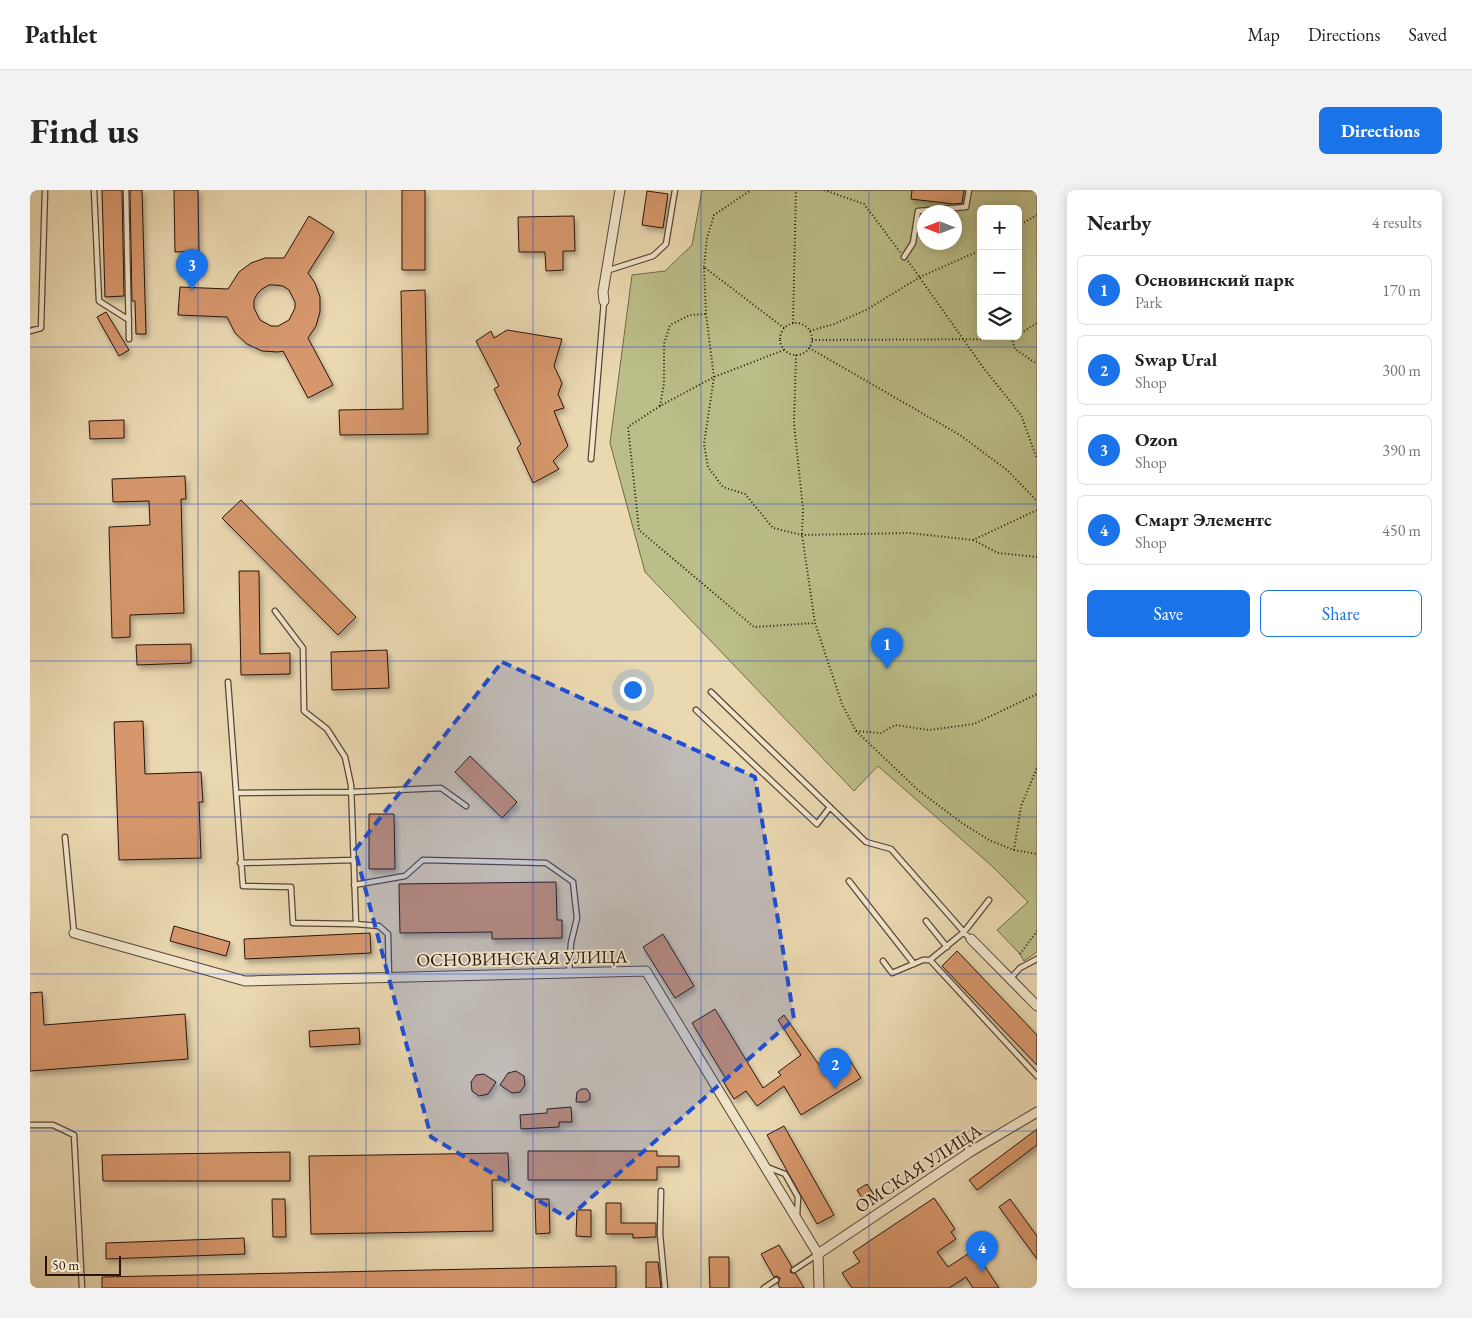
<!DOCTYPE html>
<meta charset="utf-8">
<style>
:root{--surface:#fff;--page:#f2f2f2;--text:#222;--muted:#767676;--line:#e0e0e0;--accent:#1a73e8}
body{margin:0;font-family:"EB Garamond",serif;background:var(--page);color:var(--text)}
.controls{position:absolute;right:15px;top:15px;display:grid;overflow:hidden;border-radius:8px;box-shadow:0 2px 12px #0003}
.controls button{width:45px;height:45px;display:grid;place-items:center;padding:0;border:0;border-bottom:1px solid var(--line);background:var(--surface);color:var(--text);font:25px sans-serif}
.compass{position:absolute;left:887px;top:15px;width:45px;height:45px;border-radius:50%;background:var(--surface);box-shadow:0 2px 12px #0003;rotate:270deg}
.scale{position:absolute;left:15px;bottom:12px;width:76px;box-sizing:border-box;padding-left:5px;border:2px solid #291409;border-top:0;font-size:14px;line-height:18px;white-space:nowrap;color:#291409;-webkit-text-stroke:4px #f1e6cc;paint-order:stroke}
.you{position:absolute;left:602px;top:499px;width:18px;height:18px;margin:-12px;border:4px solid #fff;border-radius:50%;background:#1a73e8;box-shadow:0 0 0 8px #1a73e833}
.badge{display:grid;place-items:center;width:32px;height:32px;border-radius:50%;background:var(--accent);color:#fff;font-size:16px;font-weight:700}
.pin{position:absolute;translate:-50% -41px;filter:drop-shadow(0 1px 2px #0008)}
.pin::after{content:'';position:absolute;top:26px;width:18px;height:15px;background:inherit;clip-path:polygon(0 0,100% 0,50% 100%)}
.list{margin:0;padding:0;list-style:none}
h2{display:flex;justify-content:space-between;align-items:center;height:65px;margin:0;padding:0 20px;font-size:21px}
h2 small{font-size:16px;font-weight:400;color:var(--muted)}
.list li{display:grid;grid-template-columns:32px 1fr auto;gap:15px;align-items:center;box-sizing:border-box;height:70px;margin:0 10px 10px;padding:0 10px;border:1px solid var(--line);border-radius:8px}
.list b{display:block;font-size:19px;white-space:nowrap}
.list p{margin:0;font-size:16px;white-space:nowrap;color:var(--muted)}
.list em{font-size:16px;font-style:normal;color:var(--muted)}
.actions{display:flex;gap:10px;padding:15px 20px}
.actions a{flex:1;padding:11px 0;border:1px solid var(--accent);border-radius:8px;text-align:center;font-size:18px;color:var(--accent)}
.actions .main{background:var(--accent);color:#fff}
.icon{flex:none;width:28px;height:28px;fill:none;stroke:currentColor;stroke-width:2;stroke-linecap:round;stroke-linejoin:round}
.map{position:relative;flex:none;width:1007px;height:1098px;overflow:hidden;border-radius:8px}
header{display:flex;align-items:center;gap:30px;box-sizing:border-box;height:70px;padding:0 25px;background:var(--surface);border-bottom:1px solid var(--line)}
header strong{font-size:24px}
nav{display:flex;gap:28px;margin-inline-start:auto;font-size:18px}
.intro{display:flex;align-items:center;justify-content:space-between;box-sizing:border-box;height:120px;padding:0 30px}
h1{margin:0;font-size:35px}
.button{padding:12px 22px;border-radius:8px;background:var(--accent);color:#fff;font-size:18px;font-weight:700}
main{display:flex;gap:30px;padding:0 30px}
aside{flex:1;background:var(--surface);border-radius:8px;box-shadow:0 2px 12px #0003}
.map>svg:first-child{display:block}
.green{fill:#bbbe89;stroke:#726949;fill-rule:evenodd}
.building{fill:#d6976c;stroke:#291409;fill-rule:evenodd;filter:url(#shadow)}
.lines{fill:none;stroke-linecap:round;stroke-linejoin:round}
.lane-casing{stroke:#594533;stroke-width:7}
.street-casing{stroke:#594533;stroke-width:11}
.path{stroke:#291409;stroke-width:2;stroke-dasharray:1 2.5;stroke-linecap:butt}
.lane{stroke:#f1e6cc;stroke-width:4.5}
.street{stroke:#f1e6cc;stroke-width:9}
.marked{fill:#1d4ed8;fill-opacity:0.2;stroke:#1d4ed8;stroke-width:4;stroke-dasharray:10 6;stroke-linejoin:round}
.grid{fill:none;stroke:#1d4ed8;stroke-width:1;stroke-opacity:0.55}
.labels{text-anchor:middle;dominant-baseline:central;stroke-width:4;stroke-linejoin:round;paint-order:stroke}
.street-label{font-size:18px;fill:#291409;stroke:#f1e6cc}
</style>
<header>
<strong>Pathlet</strong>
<nav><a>Map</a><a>Directions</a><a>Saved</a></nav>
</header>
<div class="intro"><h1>Find us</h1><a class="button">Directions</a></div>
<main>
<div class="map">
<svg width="1007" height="1098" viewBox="0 0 1007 1098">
<defs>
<filter id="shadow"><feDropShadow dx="2.5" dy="4" stdDeviation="2.5" flood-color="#0004"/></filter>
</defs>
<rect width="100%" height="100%" fill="#ead8b1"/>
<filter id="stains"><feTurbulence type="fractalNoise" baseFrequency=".004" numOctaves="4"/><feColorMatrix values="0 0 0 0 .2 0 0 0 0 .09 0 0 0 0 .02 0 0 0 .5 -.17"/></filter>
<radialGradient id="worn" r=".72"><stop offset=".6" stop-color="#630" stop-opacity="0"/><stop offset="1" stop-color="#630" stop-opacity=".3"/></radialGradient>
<path class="green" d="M672,0l335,1v761l-13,9 -4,-7 -23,-24 31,-28 -35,-35 -115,-101 -24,25 -209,-219 -35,-129 22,-168 33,-4 27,-26zM951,19h37v127h-37zM894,22h30v30h-30z"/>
<path class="building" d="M72,0h20l2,106 -19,1z
M100,0h12l4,144h-10l-1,-33h-3z
M144,0h24l1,61 -24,1z
M372,0h23v80h-23z
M882,0h52l-2,13 -8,1 -43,-5z
M617,1l21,3 -5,34 -21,-3z
M279,26l25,16 -26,41 7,10 5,14v15l-4,14 -8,12 25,47 -25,13 -25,-47 -5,1 -16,-1 -15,-7 -12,-11 -8,-16 -49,-2 2,-28 48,2 11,-17 12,-9 14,-5h19zM239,95h7l7,1 6,4 6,12v6l-6,12 -11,6h-7l-11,-6 -6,-12v-8l3,-6 5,-5z
M544,26l1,35h-12v19l-17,1 -1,-19h-26l-1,-35z
M395,100l3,144 -88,1 -1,-25 64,-1 -2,-118z
M76,122l23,38 -10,6 -22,-39z
M477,140l55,9 -8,27 8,17 -4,11 6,14 -10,3 14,35 -15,15 6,8 -26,14 -16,-35 4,-4 -27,-55 5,-3 -23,-45 15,-10 3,7z
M94,230v18l-34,1 -1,-18z
M155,286l1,23h-5l3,114 -54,2v22l-18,1 -3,-111 41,-2 -1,-24 -36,1 -1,-23z
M211,310l115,117 -18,18 -116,-117z
M209,381h20l1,83 30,-1v21l-49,1z
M161,454v19l-54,2 -1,-20z
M357,460l2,38 -57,2 -1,-38z
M113,531l2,53 56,-2 2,30h-4l2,56 -82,2 -5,-138z
M440,566l47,46 -15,16 -47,-46z
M339,624h25l1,55h-26z
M526,692l1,38h5v18l-70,1v-7l-92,1 -1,-49z
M144,736l56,16 -4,14 -56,-15z
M340,743l1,20 -126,6 -1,-20z
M633,744l31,52 -19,12 -32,-51z
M927,761l80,84v30l-95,-99z
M12,802l2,33 141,-11 3,45 -158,12v-78z
M685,819l48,79 18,-13 -3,-3 23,-17 -23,-35 6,-5 40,57 24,-15 13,21 -60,37 -17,-29 -27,20 -11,-15 -12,8 -11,-18 3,-2 -34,-56z
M329,838l1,16 -50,3 -1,-16z
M486,881l8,5 1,9 -5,7 -8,1 -12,-8 8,-12z
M454,884l12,8 -8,12 -9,2 -7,-5 -1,-9 5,-7z
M551,899h6l3,5v5l-4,3h-10l1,-10z
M541,917l1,15h-13v5l-38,2 -1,-14 27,-2v-4z
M754,936l50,89 -17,9 -50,-89z
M1007,939v16l-60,45 -8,-10z
M498,961h129v5h22v11h-22v13h-129z
M260,962v29h-187l-1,-26z
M478,963l1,27h-17l1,51 -182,3 -2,-78z
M837,994l7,11 -10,6 -7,-11z
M904,1008l21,31 -4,3 5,7 -19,13 11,15 26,-17 25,38h-26l-7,-11 -17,11h-97l-10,-15 18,-11 -7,-10z
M242,1009h13l1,38h-13z
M505,1009h14l1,34 -14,1z
M980,1009l27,37v23l-38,-52z
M576,1013h15v20h35v14l-23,1v-4h-27z
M547,1020h14v27l-15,-1z
M214,1048l1,16 -139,5v-16z
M749,1055l13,22 -2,5 6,2 8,14h-24l-2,-4 2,-6 -3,-2 -3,1 -13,-23z
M679,1067h20v31h-19z
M616,1072h12l3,26h-15z
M586,1076v22h-514v-11z"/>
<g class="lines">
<defs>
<path id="lane" d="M64,0l5,111 30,19
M96,0l3,149
M874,67l9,-14 5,-32 48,-4 3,-17
M576,81l47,-15 13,-12 9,-54
M0,141l11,-3 4,-138
M561,269l13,-158
M245,421l28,37 1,63 23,18 18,28 6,28 5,139 23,2 9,8 1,43
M198,492l15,204 48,1 2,36 63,1
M681,502l155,150 25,7 79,90
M666,520l121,114 13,-17
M206,603l115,-1 90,-4 25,18
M35,647l9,96
M210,673l113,-3
M819,691l65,83
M324,695l51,-9 18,-16 123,3 27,19 4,36 -6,25 -2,30
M959,710l-25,32 -34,28 107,116
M896,731l21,26
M853,771l9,12 31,-13h7
M980,789l10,-11 17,-9
M0,935h23l21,10 8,153
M930,948l10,14
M737,977l18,7 13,23 -1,19
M631,1001l-1,43 5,54
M764,1080l24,-16
M734,1098l12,-8"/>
<path id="street" d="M574,111l-1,-9 17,-102
M44,743l171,48 401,-10 172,283 1,34
M941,749l66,67
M788,1064l152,-102 67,-40"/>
</defs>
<use href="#lane" class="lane-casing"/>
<use href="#street" class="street-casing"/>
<path class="path" d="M794,0l40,14 36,48
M988,36l19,-11
M878,71l74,105 39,49 16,44
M674,77l3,-29 7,-23 37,-25
M763,133l3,-133
M750 149a16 16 0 1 1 32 0a16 16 0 1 1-32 0Z
M754,138l-80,-61 2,47 8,63 -10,67 4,23 15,20 22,7 28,34 29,7 107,-2 64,7 64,-30
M780,141l24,-7 32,-14 54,-33 61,-27
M988,145l19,-12
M986,146l-4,3 3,10 22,15
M782,150l200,-1
M779,158l151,87 47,35 30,31
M754,160l-70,27 -54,29 -32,21 11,103 115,97 61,-4
M766,165l-2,68 9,86 -1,26 13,88 27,81 14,27 62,59 44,33 27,17 25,10 23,4
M630,216l4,-23v-39l6,-19 20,-10 16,-1
M943,350l25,13 39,4
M826,541l25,2 14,-8 34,5 45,-6 63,-30
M984,660l7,-44 16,-38
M990,764l17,-23"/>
<use href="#lane" class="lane"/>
<use href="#street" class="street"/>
</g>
<path class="marked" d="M472,472l253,115 39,242 -226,199 -137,-81 -76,-287z"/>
<path class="grid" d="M168,0v1098M336,0v1098M503,0v1098M671,0v1098M839,0v1098M0,157h1007M0,314h1007M0,471h1007M0,627h1007M0,784h1007M0,941h1007"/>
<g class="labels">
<g class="street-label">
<text transform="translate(492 768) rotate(-1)">ОСНОВИНСКАЯ УЛИЦА</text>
<text transform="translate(888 978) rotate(-33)">ОМСКАЯ УЛИЦА</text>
</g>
</g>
<rect width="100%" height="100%" filter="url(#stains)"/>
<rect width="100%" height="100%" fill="url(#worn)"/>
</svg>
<div class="controls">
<button>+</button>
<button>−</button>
<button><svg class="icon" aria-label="layers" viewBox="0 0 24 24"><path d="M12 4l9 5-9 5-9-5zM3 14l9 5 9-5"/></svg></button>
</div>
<svg class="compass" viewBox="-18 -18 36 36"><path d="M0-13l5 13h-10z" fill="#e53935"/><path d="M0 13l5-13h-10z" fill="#767676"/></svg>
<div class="scale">50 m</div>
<div class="you"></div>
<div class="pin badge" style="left:857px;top:479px">1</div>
<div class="pin badge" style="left:805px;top:899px">2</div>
<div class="pin badge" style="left:162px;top:100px">3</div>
<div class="pin badge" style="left:952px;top:1082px">4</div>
</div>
<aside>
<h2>Nearby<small>4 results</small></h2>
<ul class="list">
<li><span class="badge">1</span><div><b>Основинский парк</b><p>Park</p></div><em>170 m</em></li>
<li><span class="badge">2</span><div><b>Swap Ural</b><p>Shop</p></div><em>300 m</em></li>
<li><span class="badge">3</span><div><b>Ozon</b><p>Shop</p></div><em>390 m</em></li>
<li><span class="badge">4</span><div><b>Смарт Элементс</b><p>Shop</p></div><em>450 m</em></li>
</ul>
<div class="actions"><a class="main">Save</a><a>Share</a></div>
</aside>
</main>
